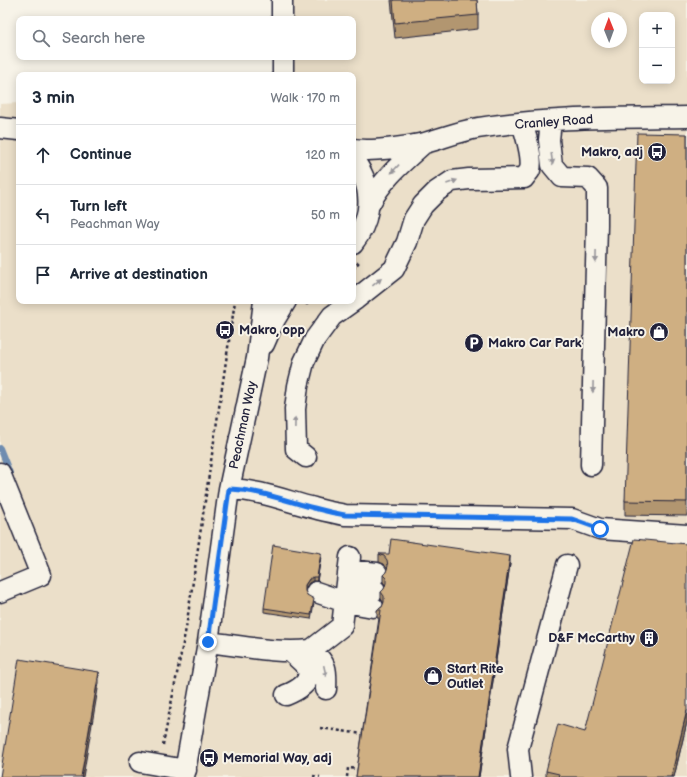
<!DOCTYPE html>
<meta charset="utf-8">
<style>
:root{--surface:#fff;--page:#f6f6f7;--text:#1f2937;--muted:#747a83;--line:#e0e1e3}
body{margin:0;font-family:"Balsamiq Sans",sans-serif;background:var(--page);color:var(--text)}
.controls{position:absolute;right:12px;top:12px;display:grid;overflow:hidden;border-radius:8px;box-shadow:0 2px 10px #0003}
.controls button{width:36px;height:36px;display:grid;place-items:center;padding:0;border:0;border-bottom:1px solid var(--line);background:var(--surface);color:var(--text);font:20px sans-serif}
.compass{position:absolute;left:591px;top:12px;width:36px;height:36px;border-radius:50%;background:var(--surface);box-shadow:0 2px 10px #0003;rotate:359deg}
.stop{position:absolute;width:12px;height:12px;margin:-9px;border:3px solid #1a73e8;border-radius:50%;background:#fff}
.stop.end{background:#1a73e8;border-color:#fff;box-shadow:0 1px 4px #0008}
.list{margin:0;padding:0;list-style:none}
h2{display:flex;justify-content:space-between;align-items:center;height:52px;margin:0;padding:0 16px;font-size:17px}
h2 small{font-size:13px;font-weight:400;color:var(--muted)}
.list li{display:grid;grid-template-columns:26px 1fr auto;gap:12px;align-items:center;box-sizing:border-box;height:60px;padding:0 16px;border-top:1px solid var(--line)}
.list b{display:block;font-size:15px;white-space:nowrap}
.list p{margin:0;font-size:13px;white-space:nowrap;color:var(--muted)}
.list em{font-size:13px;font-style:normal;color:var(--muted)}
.icon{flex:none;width:22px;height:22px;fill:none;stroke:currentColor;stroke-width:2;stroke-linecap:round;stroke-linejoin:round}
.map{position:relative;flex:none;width:687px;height:777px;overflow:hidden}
.search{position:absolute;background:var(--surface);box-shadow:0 2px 10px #0003;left:16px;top:16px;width:340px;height:44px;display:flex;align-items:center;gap:10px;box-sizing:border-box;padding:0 14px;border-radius:8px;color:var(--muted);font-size:15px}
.panel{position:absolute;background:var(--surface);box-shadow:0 2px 10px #0003;left:16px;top:72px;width:340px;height:232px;border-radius:8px}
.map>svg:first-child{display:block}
.built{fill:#ebdfc9;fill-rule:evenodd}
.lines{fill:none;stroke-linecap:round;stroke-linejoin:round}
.stream{stroke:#6e8cb0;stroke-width:6}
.minor-casing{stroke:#22223b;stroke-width:23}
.path{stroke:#22223b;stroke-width:2.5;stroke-dasharray:3 3;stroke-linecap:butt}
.minor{stroke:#f7f3e8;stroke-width:20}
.wall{fill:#b29670;stroke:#22223b}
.shaded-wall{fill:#917a5b;stroke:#22223b}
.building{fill:#cfaf82;stroke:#22223b}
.oneway{fill:#97959a}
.route{stroke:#1a73e8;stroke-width:5}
.labels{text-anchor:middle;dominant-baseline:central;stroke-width:4;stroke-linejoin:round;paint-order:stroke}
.street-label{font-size:13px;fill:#22223b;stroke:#f7f3e8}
.poi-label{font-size:13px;font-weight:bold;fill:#22223b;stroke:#f7f3e8;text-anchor:start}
</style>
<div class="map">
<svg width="687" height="777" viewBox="0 0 687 777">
<rect width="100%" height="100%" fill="#f7f3e8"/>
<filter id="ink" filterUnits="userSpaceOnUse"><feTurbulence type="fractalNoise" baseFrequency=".025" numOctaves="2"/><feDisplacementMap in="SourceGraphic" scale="8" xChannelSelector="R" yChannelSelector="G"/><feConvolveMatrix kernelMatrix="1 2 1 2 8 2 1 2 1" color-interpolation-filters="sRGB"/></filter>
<g filter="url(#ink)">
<path class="built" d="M281,0h406v777h-687v-673l19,-1v198h245l-7,55 29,-55h67v-58l10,-15 -10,-68v-85h-70l-1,-18h71v-38h-72zM642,15h30v66h-30zM597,18h24v24h-24z"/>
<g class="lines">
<path class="stream" d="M0,448l10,25"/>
<defs>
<path id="minor" d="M282,0v19
M283,57v18
M551,121l-2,19 3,25 10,12 26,1 9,10v37l-6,240
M0,128l19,2
M353,149c19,3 53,-2 72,-6 18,-5 35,-12 53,-15 69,-11 140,-10 209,-11
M353,160c5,5 7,9 10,16 10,23 6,47 -10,67
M369,205c13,-26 34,-43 55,-62
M264,344l11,-25 11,-18
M306,457l-10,-8 -1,-40 3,-23 6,-24 11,-23 17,-23 24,-17 38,-30 13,-27 7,-23 9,-14 14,-14 15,-10 17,-2 55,-1c2,-3 5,-6 6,-8 3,-13 -4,-34 -8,-47
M0,473l41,102 -41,17
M229,489c30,1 57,12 85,19 10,3 21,5 31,7l227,4 28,10 87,6
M349,570l28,3
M347,586l28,4
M316,592l29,10 28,5
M208,642c34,4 68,12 103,8 16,14 16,19 15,39
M311,650l31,-24 8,-69
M286,695c10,-4 28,-13 21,-27 -2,-4 -12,-12 -16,-16
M140,762l46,8
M184,777l24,-135 21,-153 28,-131 7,-57
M521,777l-3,-28 49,-184"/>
</defs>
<use href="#minor" class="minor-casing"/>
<path class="path" d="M353,269l6,-7
M306,303l1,1 4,-3
M320,728l43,6
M163,745l23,-117 49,-327
M313,776l7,1
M347,777l1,-9 10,1"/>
<use href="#minor" class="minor"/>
</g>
<path class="wall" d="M391,0h86l1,15v14l-83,9z
M687,134v382l-62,-1v-14z
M379,554l131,10 -31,213h-123l23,-159h-2v-8l5,-3 2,-4 -3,-4v-7l3,-3 2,-3 -3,-4v-7l3,-3 1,-3 -3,-5 -5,-2z
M321,556l-4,25h-4l-4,2 -4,6v2l2,4 7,8 -3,16 -47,-7v-4z
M687,722l-13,55h-128v-6l39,-39z"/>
<path class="shaded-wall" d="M321,553v3l-4,25v-4z
M510,556v8l-31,213h-1z
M313,577v4l-4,2 -4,6v-4l4,-6z
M99,672v11l-16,94h-2z
M687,710v12l-13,55h-3z"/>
<path class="building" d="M393,0h84l1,15 -83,8z
M637,133l50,1v368l-62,-1z
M391,539l119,17 -32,221h-122l25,-167h-4l5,-3 2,-5v-6l-3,-4 3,-3 2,-6v-5l-3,-3 3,-3 2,-6 -1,-6 -3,-4 -5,-2h10z
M634,539l53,5v166l-16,67h-113l1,-3 -13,-3 12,-47 27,8z
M273,545l48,8 -4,24h-4l-4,2 -4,6v6l2,4 7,4 -3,16 -47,-7z
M19,659l80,13 -18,105h-81z"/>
<defs><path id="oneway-solid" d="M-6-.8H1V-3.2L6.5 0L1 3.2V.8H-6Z"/></defs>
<g class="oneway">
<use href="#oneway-solid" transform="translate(552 159) rotate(82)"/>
<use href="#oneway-solid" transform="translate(395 169) rotate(133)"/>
<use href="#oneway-solid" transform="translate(452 182) rotate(-20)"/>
<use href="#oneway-solid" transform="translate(596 257) rotate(91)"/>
<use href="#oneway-solid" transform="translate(377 282) rotate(-39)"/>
<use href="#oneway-solid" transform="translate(593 387) rotate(91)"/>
<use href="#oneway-solid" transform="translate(295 423) rotate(-89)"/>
<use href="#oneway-solid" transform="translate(325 671) rotate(77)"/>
</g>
</g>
<g class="lines" filter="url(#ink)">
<path class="route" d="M208,642l21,-153c30,1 57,12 85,19 10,3 21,5 31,7l227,4 28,10"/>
</g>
<defs>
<symbol id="bus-disc" viewBox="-11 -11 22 22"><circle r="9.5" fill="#22223b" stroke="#f7f3e8"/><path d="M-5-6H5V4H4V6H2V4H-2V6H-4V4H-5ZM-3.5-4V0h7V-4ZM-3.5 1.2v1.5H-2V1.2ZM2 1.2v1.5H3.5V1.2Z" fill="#fff"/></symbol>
<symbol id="shop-disc" viewBox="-11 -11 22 22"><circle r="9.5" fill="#22223b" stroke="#f7f3e8"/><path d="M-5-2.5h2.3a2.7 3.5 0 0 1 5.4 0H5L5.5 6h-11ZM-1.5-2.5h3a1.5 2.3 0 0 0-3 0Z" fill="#fff"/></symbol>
<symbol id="parking-disc" viewBox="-11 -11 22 22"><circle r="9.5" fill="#22223b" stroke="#f7f3e8"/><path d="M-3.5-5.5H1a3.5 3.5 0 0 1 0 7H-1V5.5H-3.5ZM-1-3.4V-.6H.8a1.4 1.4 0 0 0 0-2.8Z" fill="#fff"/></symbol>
<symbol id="building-disc" viewBox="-11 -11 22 22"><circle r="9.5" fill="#22223b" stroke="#f7f3e8"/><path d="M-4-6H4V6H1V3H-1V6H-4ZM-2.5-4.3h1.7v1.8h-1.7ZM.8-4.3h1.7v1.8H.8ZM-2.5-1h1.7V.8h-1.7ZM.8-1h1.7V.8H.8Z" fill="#fff"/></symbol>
</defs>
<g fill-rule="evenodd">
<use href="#bus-disc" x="646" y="141" width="22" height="22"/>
<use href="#bus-disc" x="214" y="319" width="22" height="22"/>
<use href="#shop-disc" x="648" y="321" width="22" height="22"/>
<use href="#parking-disc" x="463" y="332" width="22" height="22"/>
<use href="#building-disc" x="638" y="627" width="22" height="22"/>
<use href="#shop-disc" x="422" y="665" width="22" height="22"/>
<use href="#bus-disc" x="198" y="747" width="22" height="22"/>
</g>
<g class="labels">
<g class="street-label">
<text transform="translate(554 122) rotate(-4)">Cranley Road</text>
<text transform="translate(243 425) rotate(-78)">Peachman Way</text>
</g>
<g class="poi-label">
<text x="643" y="152" text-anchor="end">Makro, adj</text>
<text x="239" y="330">Makro, opp</text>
<text x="645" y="332" text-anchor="end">Makro</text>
<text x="488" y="343">Makro Car Park</text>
<text x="635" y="638" text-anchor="end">D&amp;F McCarthy</text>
<text x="447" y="669">Start Rite<tspan x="447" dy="15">Outlet</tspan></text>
<text x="223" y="758">Memorial Way, adj</text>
</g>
</g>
</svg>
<div class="controls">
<button>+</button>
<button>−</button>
</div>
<svg class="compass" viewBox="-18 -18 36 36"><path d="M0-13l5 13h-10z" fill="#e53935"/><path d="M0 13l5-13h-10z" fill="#747a83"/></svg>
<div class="stop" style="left:600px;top:529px"></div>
<div class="stop end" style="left:208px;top:642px"></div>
<div class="search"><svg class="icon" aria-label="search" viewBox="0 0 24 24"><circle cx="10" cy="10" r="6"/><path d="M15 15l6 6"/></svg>Search here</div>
<section class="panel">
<h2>3 min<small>Walk · 170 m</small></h2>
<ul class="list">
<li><svg class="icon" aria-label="ahead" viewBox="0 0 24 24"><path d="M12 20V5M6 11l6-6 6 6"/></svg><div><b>Continue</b></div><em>120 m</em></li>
<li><svg class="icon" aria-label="left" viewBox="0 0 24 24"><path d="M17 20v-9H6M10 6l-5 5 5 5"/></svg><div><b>Turn left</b><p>Peachman Way</p></div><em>50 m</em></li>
<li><svg class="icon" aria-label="arrive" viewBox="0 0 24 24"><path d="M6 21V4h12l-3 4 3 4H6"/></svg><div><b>Arrive at destination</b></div></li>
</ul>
</section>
</div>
